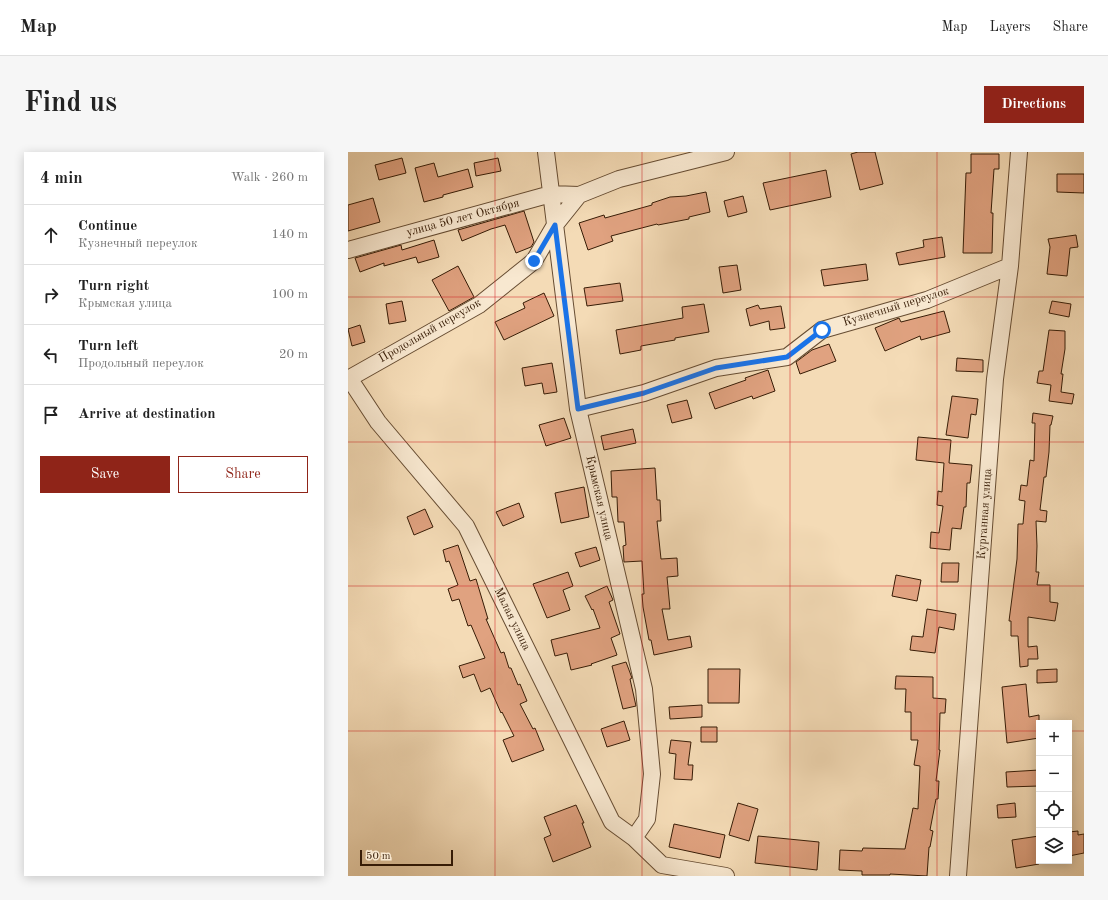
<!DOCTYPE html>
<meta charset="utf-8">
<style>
:root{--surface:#fff;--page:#f6f6f6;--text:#222;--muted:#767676;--line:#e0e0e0;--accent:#8f2418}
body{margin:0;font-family:"Old Standard TT",serif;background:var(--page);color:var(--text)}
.controls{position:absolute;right:12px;bottom:12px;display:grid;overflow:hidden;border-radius:0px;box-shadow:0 2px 10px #0003}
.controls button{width:36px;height:36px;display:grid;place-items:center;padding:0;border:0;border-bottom:1px solid var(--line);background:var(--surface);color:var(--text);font:20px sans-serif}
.scale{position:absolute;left:12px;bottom:10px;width:93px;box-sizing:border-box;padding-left:4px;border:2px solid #371c06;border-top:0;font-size:11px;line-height:14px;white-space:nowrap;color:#371c06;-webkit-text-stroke:3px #f8e8d0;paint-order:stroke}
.stop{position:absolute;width:12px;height:12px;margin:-9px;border:3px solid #1a73e8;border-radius:50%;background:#fff}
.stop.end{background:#1a73e8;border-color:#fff;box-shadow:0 1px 4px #0008}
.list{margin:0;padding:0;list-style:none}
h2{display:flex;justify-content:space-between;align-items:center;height:52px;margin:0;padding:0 16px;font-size:17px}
h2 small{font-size:13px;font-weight:400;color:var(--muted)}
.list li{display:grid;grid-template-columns:26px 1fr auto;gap:12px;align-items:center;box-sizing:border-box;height:60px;padding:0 16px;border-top:1px solid var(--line)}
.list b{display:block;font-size:15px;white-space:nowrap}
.list p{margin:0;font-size:13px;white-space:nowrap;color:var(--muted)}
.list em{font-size:13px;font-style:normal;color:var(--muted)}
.actions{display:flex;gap:8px;padding:12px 16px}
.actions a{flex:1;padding:9px 0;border:1px solid var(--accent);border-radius:0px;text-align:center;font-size:14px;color:var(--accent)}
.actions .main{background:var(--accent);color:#fff}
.icon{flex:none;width:22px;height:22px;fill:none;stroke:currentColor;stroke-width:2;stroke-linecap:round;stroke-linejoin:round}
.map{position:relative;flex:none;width:736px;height:724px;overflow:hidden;border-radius:0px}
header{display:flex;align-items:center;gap:24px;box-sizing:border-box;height:56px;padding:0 20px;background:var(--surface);border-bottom:1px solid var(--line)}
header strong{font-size:19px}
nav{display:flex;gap:22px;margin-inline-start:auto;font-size:14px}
.intro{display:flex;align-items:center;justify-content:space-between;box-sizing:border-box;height:96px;padding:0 24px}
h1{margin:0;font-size:28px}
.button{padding:10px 18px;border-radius:0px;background:var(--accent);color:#fff;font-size:14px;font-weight:700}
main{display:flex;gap:24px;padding:0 24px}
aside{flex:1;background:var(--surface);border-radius:0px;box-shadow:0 2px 10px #0003}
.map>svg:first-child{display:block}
.building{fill:#e0a280;stroke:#371c06}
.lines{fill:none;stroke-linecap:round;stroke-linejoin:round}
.minor-casing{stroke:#664c32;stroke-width:18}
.minor{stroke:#f8e8d0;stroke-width:16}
.route{stroke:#1a73e8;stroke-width:5}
.grid{fill:none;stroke:#d62828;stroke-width:1;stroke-opacity:0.55}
.labels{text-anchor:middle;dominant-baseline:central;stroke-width:3;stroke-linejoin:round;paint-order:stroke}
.street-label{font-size:12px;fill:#371c06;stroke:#f8e8d0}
</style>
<header>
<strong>Map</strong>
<nav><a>Map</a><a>Layers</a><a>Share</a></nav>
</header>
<div class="intro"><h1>Find us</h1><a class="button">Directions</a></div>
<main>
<aside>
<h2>4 min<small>Walk · 260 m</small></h2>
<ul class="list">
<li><svg class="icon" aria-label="ahead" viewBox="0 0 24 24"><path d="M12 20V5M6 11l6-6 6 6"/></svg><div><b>Continue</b><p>Кузнечный переулок</p></div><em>140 m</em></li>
<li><svg class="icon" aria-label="right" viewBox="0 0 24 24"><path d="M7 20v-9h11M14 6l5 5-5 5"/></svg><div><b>Turn right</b><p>Крымская улица</p></div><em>100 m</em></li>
<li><svg class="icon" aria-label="left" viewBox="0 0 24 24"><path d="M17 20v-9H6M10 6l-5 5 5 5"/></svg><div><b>Turn left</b><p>Продольный переулок</p></div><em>20 m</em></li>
<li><svg class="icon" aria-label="arrive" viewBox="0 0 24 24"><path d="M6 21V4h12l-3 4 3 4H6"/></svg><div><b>Arrive at destination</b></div></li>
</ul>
<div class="actions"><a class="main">Save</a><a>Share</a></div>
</aside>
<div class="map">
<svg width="736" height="724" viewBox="0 0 736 724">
<rect width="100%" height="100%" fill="#f4dbb6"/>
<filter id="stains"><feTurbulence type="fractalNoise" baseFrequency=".005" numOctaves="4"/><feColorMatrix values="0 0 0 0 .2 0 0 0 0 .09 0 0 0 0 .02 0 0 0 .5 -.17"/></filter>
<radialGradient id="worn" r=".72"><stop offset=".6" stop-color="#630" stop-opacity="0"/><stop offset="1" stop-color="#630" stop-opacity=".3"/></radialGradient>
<path class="building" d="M510,0h17l8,32 -23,6 -9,-36z
M623,2h28v15h-5l-3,44h2l-1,40h-29l3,-80h5z
M54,6l4,15 -27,7 -4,-15z
M150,6l3,13 -25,5 -2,-13z
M86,11l4,14 30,-8 5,18 -30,8v2l-19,5 -9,-34z
M478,18l5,27 -61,13 -7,-27z
M709,22h27v19l-27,-1z
M358,40l4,20 -21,5v2l-31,6 -1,-1 -46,12 2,5 -25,9 -9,-27 25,-8 1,3 47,-13v-2l18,-6 16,-1z
M395,44l4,16 -19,5 -4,-16z
M25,46l7,24 -32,9v-26z
M176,59l10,31 -3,5 -15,6 -11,-28 -14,4 -29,12 -4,-11z
M728,83l2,12 -8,1 -3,28 -20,-2 3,-27 -2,-8z
M594,85l3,20 -46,8 -3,-12 28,-6 -1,-7z
M86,88l5,17 -21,6 -2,-6 -32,9v-3l-24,9 -5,-14 46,-13 1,5z
M518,112l2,16 -44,6 -3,-16z
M389,113l4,25 -18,3 -4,-26z
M110,114l16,31 -25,14 -17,-31z
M272,131l3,18 -36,5 -3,-18z
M196,141l10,23 -50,24 -9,-18 30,-14 -2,-5z
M54,149l4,20 -17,3 -3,-20z
M704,149l19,3 -2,13 -20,-4z
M356,152l5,28 -34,6v2l-34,6v4l-21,4 -4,-24 67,-12 -1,-11z
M410,153l2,4 21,-3 4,22 -15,2 -1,-9 -19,5 -4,-17z
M596,159l6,21 -29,8 -1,-4 -35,15 -10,-23 24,-10 2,4z
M12,173l5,17 -13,4 -4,-17z
M701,178l16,1v18l-4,25h2l-2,18 13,2 -2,10 -23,-3 2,-16 -14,-2 2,-12h4z
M481,192l7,17 -36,13 -4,-12 16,-12z
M609,206l26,2v12l-27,-1z
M204,211l5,29 -13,2 -2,-11 -17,3 -3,-18z
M420,218l7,21 -22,8 -1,-3 -37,13 -6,-16 37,-13 -1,-2z
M604,244l26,3 -2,16 -5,-1 -3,24 -22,-3z
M339,248l5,18 -20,5 -5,-18z
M685,261l20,3 -2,9h-1l-1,27 -3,25h-2l-4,33 7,1 -1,11 -10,-1 1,25 -1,26h3l-2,13h13v17l8,1 -3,18 -27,-4v30l9,-1 1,13h-10v7l-8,1 -2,-31h-7v-15h-2l8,-62 1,-35h5l2,-23 -6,-1 2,-15 6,1 3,-26 4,1 1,-38h-3z
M216,266l7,20 -25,8 -7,-21z
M285,277l3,14 -32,7 -3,-14z
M570,285l33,3 -2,23 23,2 -2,18h-3l-1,24h-2l-3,22 -9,-1 -2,22 -20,-2 1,-16 8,1 4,-27 -6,-1 1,-14 4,1 2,-29 -28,-3z
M307,316l2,32h3l1,21h-4l4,38 16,-1 1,18 -11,1 3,32h-8l6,31 22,-4 2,11 -38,8 -3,-15h-2l-6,-33 -1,-13h2l-2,-33 -18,1 -1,-16 3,-1 -2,-23h-6l-1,-25h-5l-1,-26z
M236,335l5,30 -28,6 -6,-30z
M171,351l5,14 -21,9 -7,-14z
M77,357l8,18 -19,8 -7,-18z
M110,393l12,36 6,-2 12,40h-2l15,34 3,-1 5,16h2l7,17 2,-1 7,17 -7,3 13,25 2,-1 9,22 -32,12 -9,-22 11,-4 -12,-24 -1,1 -11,-25 -9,4 -7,-18 -11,4 -4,-12 26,-8 -14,-33 -3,1 -9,-27 -7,2 -4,-12 10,-4 -9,-24 -3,1 -3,-12z
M248,395l4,13 -20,7 -5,-14z
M594,411h17l-1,19h-17z
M220,420l5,14 -10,4 7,20 -23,8 -14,-34z
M548,423l25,5 -4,21 -25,-5z
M259,434l6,14 -4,2 11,32 -9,4 6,17 -26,9 1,1 -21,5 -4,-17 -12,3 -4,-16 49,-12 -7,-19 -1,1 -7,-14z
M579,457l29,5 -2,16 -15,-3 -4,26 -25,-3 2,-14 11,1z
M278,510l6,16 -2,1 6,27 -13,3 -11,-43z
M360,517h32l-1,34h-31z
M709,517v13l-20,1v-13z
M548,524l37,1v21l13,1 -1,14h-5l-1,37h1l-4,31h3l-1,18h-2l-6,31 3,1 -3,16h-1l-2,29 -37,-2v1h-28v-4l-23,-1 1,-20 22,1 1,-3 42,1 8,-41 5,1 2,-43 -6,-1 4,-25h-7v-28h-6l1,-23h-11z
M678,532l3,33 10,-2v23l-32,5 -5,-56z
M354,553v12l-32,2 -1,-12z
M276,569l6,19 -23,7 -6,-18z
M353,575h16v15h-16z
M323,588l20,2 -3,23h5l-1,15 -18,-1 2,-25 -7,-1z
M691,618v16l-32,1 -1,-15z
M390,651l20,6 -9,32 -20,-6z
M667,651l1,14 -18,1 -1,-13z
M228,653l8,18h-2l9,24 -38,15 -9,-24 7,-3 -7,-18z
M326,672l51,11 -5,23 -51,-11z
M730,679v4l6,-1v19l-15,3v-24z
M410,684l61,6 -2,28 -62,-7z
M691,684v28l-23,4 -4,-28z"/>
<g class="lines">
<defs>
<path id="minor" d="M198,0l32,257 66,280 8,85 -5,45 -13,19
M0,98l203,-56 28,1
M1,226l29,44 88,104 146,296 22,16 28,27 64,11
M0,227l131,-74 55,-44 21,-36 24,-30 40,-16 107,-27
M230,257l66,-16 72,-25 71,-11 35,-27 105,-30 83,-34
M610,724l37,-497 15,-113 9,-114"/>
</defs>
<use href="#minor" class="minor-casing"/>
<use href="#minor" class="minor"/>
</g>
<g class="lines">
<path class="route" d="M186,109l21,-36 23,184 66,-16 72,-25 71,-11 35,-27"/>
</g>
<path class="grid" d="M147,0v724M294,0v724M442,0v724M589,0v724M0,145h736M0,290h736M0,434h736M0,579h691M721,579h15"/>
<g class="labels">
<g class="street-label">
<text transform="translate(115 66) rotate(-15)">улица 50 лет Октября</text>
<text transform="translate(548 155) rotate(-17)">Кузнечный переулок</text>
<text transform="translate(82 179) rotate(-30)">Продольный переулок</text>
<text transform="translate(251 346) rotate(77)">Крымская улица</text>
<text transform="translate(637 362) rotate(-86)">Курганная улица</text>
<text transform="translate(164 467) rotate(64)">Малая улица</text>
</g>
</g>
<rect width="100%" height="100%" filter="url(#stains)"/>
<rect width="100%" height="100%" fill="url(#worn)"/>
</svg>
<div class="controls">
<button>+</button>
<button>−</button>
<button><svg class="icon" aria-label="locate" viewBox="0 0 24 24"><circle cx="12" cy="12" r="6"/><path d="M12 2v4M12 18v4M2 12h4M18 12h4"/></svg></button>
<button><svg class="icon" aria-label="layers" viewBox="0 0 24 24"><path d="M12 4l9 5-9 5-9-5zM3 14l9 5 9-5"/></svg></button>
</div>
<div class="scale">50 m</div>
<div class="stop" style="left:474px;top:178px"></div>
<div class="stop end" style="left:186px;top:109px"></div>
</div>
</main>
